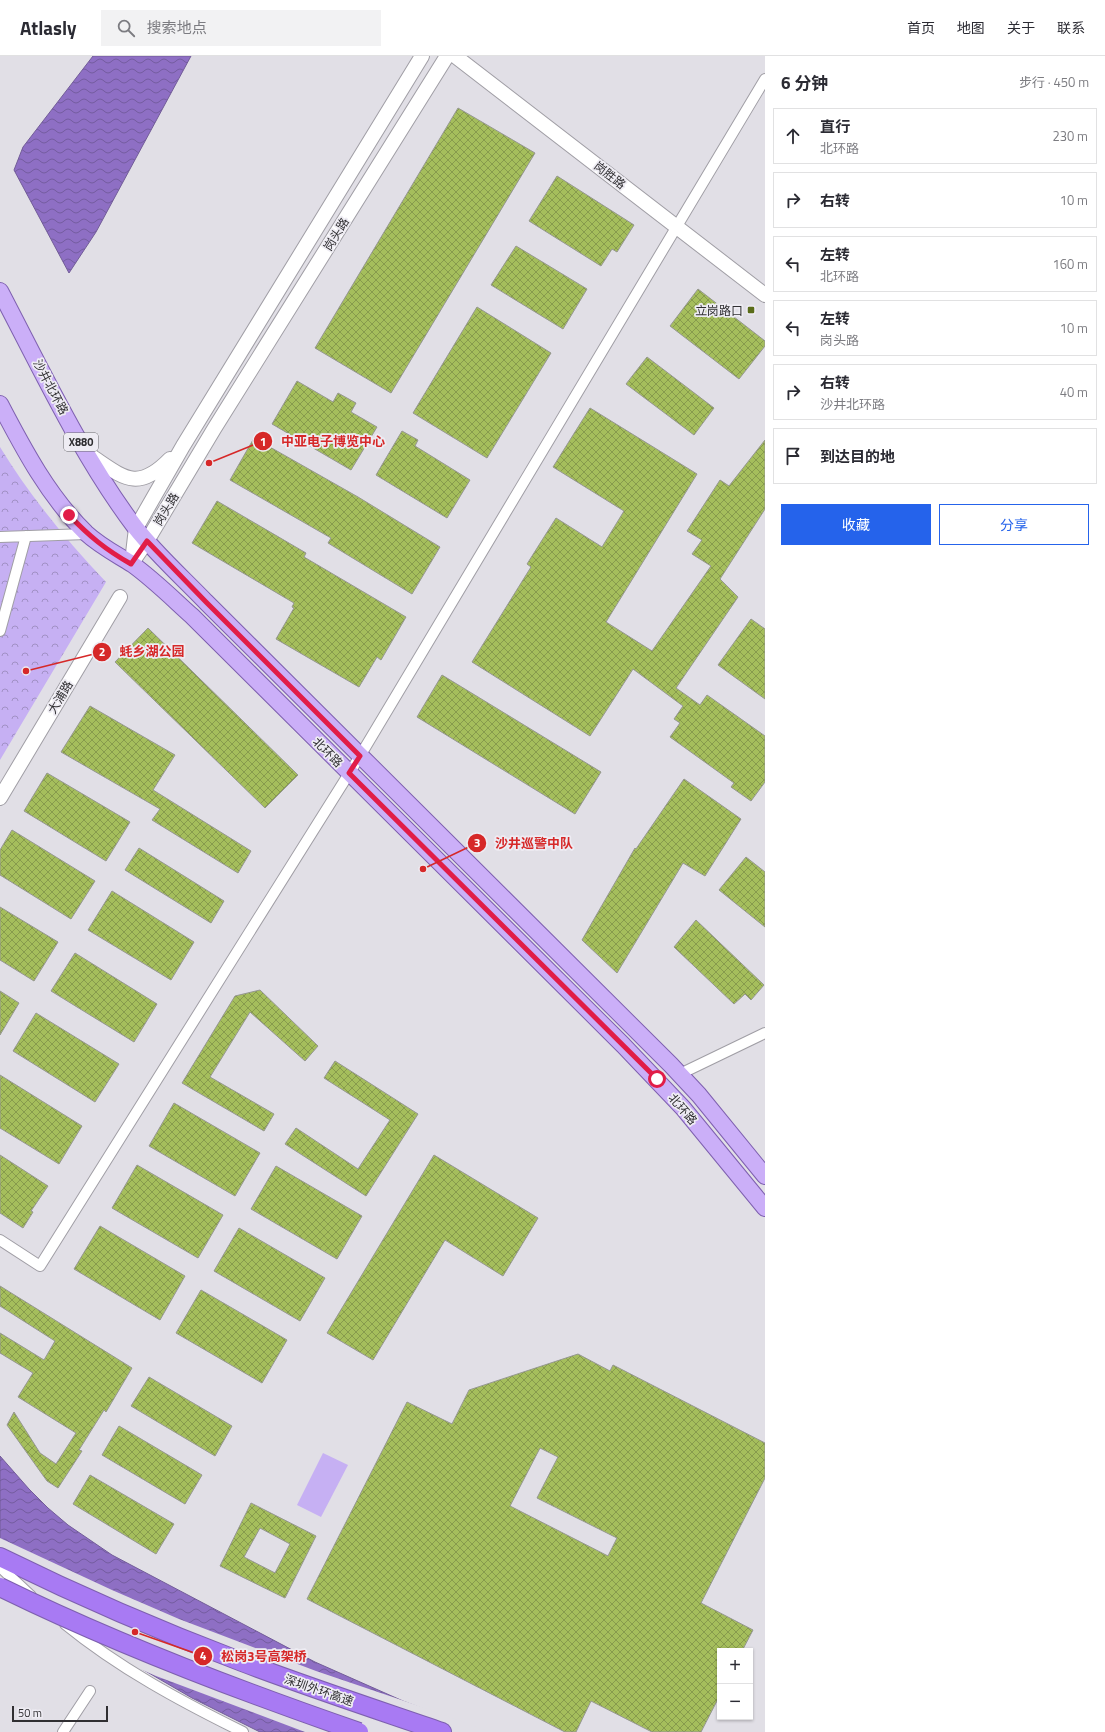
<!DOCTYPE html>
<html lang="zh">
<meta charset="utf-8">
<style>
:root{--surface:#fff;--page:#f2f2f3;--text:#2b2b33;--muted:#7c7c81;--line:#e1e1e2;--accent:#2563eb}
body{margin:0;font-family:"Titillium Web","Noto Sans SC",sans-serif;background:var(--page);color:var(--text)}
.controls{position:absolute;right:12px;bottom:12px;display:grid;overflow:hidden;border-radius:0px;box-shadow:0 1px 3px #0004}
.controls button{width:36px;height:36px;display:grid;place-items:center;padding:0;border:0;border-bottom:1px solid var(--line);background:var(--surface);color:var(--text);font:20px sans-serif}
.scale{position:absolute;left:12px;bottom:10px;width:96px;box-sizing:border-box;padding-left:4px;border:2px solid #302f32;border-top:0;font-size:11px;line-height:14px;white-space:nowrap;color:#302f32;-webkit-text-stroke:3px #eeecf3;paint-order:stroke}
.stop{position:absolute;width:12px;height:12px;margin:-9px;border:3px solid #e11d48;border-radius:50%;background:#fff}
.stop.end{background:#e11d48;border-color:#fff;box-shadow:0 1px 4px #0008}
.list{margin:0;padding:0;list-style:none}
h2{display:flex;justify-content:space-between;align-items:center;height:52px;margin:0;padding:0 16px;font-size:17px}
h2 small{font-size:13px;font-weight:400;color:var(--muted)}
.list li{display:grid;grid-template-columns:26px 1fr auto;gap:12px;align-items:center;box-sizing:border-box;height:56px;margin:0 8px 8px;padding:0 8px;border:1px solid var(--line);border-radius:0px}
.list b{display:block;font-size:15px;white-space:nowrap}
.list p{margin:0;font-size:13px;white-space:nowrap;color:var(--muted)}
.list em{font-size:13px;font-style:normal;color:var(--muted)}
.actions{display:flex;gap:8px;padding:12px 16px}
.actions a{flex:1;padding:9px 0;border:1px solid var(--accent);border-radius:0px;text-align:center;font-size:14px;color:var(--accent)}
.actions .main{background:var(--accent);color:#fff}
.icon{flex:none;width:22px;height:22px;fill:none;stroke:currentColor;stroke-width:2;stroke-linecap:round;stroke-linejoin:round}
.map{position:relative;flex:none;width:765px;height:1676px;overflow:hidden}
header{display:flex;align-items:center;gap:24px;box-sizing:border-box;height:56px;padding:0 20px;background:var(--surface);border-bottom:1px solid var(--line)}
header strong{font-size:19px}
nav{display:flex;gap:22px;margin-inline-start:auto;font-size:14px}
.search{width:280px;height:36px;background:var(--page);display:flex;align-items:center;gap:10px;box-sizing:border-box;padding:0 14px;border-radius:0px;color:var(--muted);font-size:15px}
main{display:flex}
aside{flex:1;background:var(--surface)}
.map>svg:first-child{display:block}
.forest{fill:url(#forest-crowns)}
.garden{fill:#c6b0f3}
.water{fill:url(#water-waves);stroke:#725c98}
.pier{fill:#e1dfe6}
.building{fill:url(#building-cross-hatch);stroke:#959790;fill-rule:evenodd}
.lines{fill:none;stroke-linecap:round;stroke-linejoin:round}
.street-casing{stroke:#a09ea5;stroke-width:12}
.secondary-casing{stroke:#a09ea5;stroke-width:16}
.primary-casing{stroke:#7e60af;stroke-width:18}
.highway-casing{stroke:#7e60af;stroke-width:20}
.street{stroke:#fff;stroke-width:10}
.secondary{stroke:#fff;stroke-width:14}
.primary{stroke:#cbaff8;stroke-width:16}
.highway{stroke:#a87af3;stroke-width:18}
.highway-bridge-casing{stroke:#7e60af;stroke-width:20;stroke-linecap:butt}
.highway-bridge{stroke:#a87af3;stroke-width:18}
.route{stroke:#e11d48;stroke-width:5}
.poi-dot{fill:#5a6c19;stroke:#eeecf3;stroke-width:1.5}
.labels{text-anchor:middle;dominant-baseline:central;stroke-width:3.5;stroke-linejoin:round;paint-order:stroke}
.shield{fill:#eeecf3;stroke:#69686c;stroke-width:1}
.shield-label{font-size:11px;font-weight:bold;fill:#302f32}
.street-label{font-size:12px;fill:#302f32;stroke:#eeecf3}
.poi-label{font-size:12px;fill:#302f32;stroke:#eeecf3;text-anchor:end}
.leader{fill:none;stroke:#d62828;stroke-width:1.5}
.callout-dot{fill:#d62828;stroke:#eeecf3;stroke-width:1.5}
.mark-label{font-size:12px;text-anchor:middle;font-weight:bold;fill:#fff}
.callout-label{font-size:13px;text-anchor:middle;font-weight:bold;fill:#d62828;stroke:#eeecf3;stroke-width:3.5;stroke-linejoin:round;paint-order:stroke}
</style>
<header>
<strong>Atlasly</strong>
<div class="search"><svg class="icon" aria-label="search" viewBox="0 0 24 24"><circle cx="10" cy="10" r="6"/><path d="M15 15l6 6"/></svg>搜索地点</div>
<nav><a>首页</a><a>地图</a><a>关于</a><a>联系</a></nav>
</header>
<main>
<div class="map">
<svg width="765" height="1676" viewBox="0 0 765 1676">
<defs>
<pattern id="forest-crowns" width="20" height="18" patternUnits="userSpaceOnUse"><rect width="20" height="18" fill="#c6b0f3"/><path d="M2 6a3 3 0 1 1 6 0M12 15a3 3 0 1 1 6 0" fill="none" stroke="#a190c5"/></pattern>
<pattern id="water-waves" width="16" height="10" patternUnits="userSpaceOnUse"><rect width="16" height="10" fill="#8e6fc4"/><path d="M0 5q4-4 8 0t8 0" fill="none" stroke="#745ca0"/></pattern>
<pattern id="building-cross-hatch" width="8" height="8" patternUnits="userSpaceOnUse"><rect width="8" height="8" fill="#a5be5c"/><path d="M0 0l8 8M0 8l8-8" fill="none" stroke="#879b4d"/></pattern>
</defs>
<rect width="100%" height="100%" fill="#e1dfe6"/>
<path class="forest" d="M0,391c30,49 66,93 106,135l-106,178z"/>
<path class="garden" d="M323,1397l25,12 -27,52 -24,-12z"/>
<path class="water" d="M93,0h98l-95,176 -27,41 -55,-103 9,-23z
M0,1400l29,33 19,19 20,17 44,30 203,107 88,39 81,31h-224l-68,-34 -62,-36 -130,-111z"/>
<path class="pier" d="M0,1482l112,52 67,29 137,52 109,37 60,22 1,2h-181l-149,-56 -25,-11 -31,-21 -56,-46 -44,-44z"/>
<path class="building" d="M458,52l77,45 -144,240 -76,-45z
M557,120l77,49 -17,27 -5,-3 -11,17 -72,-45z
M516,190l71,43 -24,40 -72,-44z
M698,233l67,52v5l-26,33 -69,-53z
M477,251l74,46 -64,105 -74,-45z
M647,301l67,51 -20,27 -68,-51z
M297,325l36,21 5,-9 18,10 -5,9 26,15 -26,43 -79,-46z
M590,352l107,66 -91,148 46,29 59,-85 -19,-12 10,-14 -15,-9 33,-51 9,6 36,-46v69l-45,70 18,18 -62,91 24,17 7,-10 58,41v46l-14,19 -20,-14 3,-4 -64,-46 10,-14 -6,-4 9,-13 -50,-37 -43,67 -118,-74 59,-95 -4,-3 29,-46 46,29 22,-36 -71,-44z
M402,375l16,9 -3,6 55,34 -23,38 -71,-43z
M254,382l104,59 82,50 -28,47 -84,-51 3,-5 -101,-58z
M217,445l89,52 -2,4 102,60 -25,43 -4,-3 -18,30 -83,-48 18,-31 -2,-1 2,-4 -102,-60z
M751,563l14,10v70l-47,-34z
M148,572l150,147 -33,33 -150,-146z
M442,619l159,97 -26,42 -158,-97z
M90,650l85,49 -22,35 98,61 -13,22 -86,-53 8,-11 -99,-57z
M47,717l83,49 -24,39 -82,-50z
M684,723l57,40 -36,57 -22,-13 -66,110 -35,-33 53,-92 1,1z
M12,774l83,51 -24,38 -71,-44v-25z
M139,792l85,53 -13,22 -86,-53z
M746,801l19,15v55l-46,-37z
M112,835l82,51 -23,38 -83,-50z
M0,851l58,35 -24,39 -34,-21z
M696,864l68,65 -13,15 -6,-6 -11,10 -60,-57z
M75,897l82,51 -23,38 -83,-51z
M260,934l58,56 -13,15 -55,-49 -40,65 64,37 -10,17 -82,-48 53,-87z
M0,935l19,12 -19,32z
M36,957l83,51 -24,38 -82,-51z
M335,1005l83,53 -52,82 -81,-52 11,-16 62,41 32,-49 -66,-42z
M0,1019l82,51 -23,38 -59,-36z
M174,1047l86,50 -25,43 -86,-50z
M0,1099l48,31 -17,25 2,1 -10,16 -23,-15z
M434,1099l104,63 -35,58 -58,-36 -72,120 -46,-27z
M137,1109l86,50 -25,43 -86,-50z
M276,1110l86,50 -25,43 -86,-50z
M100,1170l85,50 -25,44 -86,-51z
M239,1172l86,50 -25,43 -86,-50z
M0,1230l132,82 -26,44 -2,-2 -25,40 3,1 -24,37 -11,-7 -40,-56 7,-13 26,41 16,11 20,-31 -58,-36 15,-24 -33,-20v-20l44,27 11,-19 -55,-35z
M201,1234l86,50 -25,43 -86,-50z
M578,1298l32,17 3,-6 152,78v35l-64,125 52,27 -11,21h-22v44l-19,37h-49l-61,-31 -15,31h-11l-258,-133 100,-197 45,22 17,-34zM540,1392l18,9 -21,41 80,40 -9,18 -98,-50z
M149,1321l83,49 -17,30 -84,-50z
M119,1370l83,49 -17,29 -83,-49z
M90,1419l84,49 -18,30 -83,-50z
M251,1447l65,33 -31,62 -65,-32zM260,1472l30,16 -15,29 -31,-16z"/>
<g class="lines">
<defs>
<path id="street" d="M0,481l87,-3
M0,575l26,-95
M680,1018l85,-41
M0,1184l40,26 320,-510 405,-677
M0,1511l31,29
M65,1568c54,44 115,77 178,108
M63,1676l27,-41"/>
<path id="secondary" d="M455,0l310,239
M88,398c34,22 48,40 82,5
M132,506l4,-34 47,-82 239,-390
M131,508l16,-23 67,-112 233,-373
M0,742l120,-201"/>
<path id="primary" d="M0,235c41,78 82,166 135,236 21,27 48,51 71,75l465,463 28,30 66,81
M0,348c24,46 49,93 86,129 14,13 30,21 46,31 21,15 40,34 60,52l431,429 60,63 82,100"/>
<path id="highway" d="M0,1501c79,39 160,74 242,105 66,25 133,47 200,70"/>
</defs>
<use href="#street" class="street-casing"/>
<use href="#secondary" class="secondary-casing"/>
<use href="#primary" class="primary-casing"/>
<use href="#highway" class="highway-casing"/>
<use href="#street" class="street"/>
<use href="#secondary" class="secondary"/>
<use href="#primary" class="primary"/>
<use href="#highway" class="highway"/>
<defs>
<path id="highway-bridge" d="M0,1531c116,57 237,103 359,145"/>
</defs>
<use href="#highway-bridge" class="highway-bridge-casing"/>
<use href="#highway-bridge" class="highway-bridge"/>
</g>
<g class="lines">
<path class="route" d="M69,459c20,21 37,35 62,49l16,-23 59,61 154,154 -11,17 308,306"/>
</g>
<rect class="poi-dot" x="747" y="250" width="8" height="8" rx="2"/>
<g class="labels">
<rect class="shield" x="64" y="377" width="34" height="18" rx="3"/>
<g class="shield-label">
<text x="81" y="386">X880</text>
</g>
<g class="street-label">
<text transform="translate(610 119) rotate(38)">岗胜路</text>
<text transform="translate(336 178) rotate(-58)">岗头路</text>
<text transform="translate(51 331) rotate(62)">沙井北环路</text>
<text transform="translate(166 453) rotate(-59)">岗头路</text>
<text transform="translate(60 641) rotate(-59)">大浦路</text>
<text transform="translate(328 696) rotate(45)">北环路</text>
<text transform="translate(683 1053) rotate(49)">北环路</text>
<text transform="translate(319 1634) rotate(19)">深圳外环高速</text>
</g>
<g class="poi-label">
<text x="743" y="254">立岗路口</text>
</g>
</g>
<path class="leader" d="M209 407L263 385M26 615L102 596M423 813L477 787M135 1576L203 1600"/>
<g class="callout-dot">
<circle cx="209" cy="407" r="4"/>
<circle cx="26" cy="615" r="4"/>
<circle cx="423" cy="813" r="4"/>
<circle cx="135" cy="1576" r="4"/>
<circle cx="263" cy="385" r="10"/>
<circle cx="102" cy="596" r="10"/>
<circle cx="477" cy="787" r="10"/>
<circle cx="203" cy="1600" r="10"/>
</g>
<g class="mark-label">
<text x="263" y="390">1</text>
<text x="102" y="600">2</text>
<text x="477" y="791">3</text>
<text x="203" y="1604">4</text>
</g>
<g class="callout-label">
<text x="333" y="390">中亚电子博览中心</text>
<text x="152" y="600">蚝乡湖公园</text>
<text x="534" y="792">沙井巡警中队</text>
<text x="264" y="1605">松岗3号高架桥</text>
</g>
</svg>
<div class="controls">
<button>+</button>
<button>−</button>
</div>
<div class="scale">50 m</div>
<div class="stop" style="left:657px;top:1023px"></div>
<div class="stop end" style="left:69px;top:459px"></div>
</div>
<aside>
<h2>6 分钟<small>步行 · 450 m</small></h2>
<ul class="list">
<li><svg class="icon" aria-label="ahead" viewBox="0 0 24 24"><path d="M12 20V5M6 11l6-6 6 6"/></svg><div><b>直行</b><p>北环路</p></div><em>230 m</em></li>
<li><svg class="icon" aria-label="right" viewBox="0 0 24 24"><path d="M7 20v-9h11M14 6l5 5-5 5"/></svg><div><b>右转</b></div><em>10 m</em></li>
<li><svg class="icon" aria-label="left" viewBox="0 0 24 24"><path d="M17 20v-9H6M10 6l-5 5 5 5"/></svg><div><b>左转</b><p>北环路</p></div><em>160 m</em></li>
<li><svg class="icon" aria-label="left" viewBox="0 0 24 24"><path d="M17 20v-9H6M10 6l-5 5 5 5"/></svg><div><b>左转</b><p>岗头路</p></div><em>10 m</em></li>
<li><svg class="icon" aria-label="right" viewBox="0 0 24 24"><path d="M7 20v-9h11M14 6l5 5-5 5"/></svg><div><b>右转</b><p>沙井北环路</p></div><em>40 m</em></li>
<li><svg class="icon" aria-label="arrive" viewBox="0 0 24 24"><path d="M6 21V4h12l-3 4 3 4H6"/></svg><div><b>到达目的地</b></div></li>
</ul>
<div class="actions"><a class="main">收藏</a><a>分享</a></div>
</aside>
</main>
